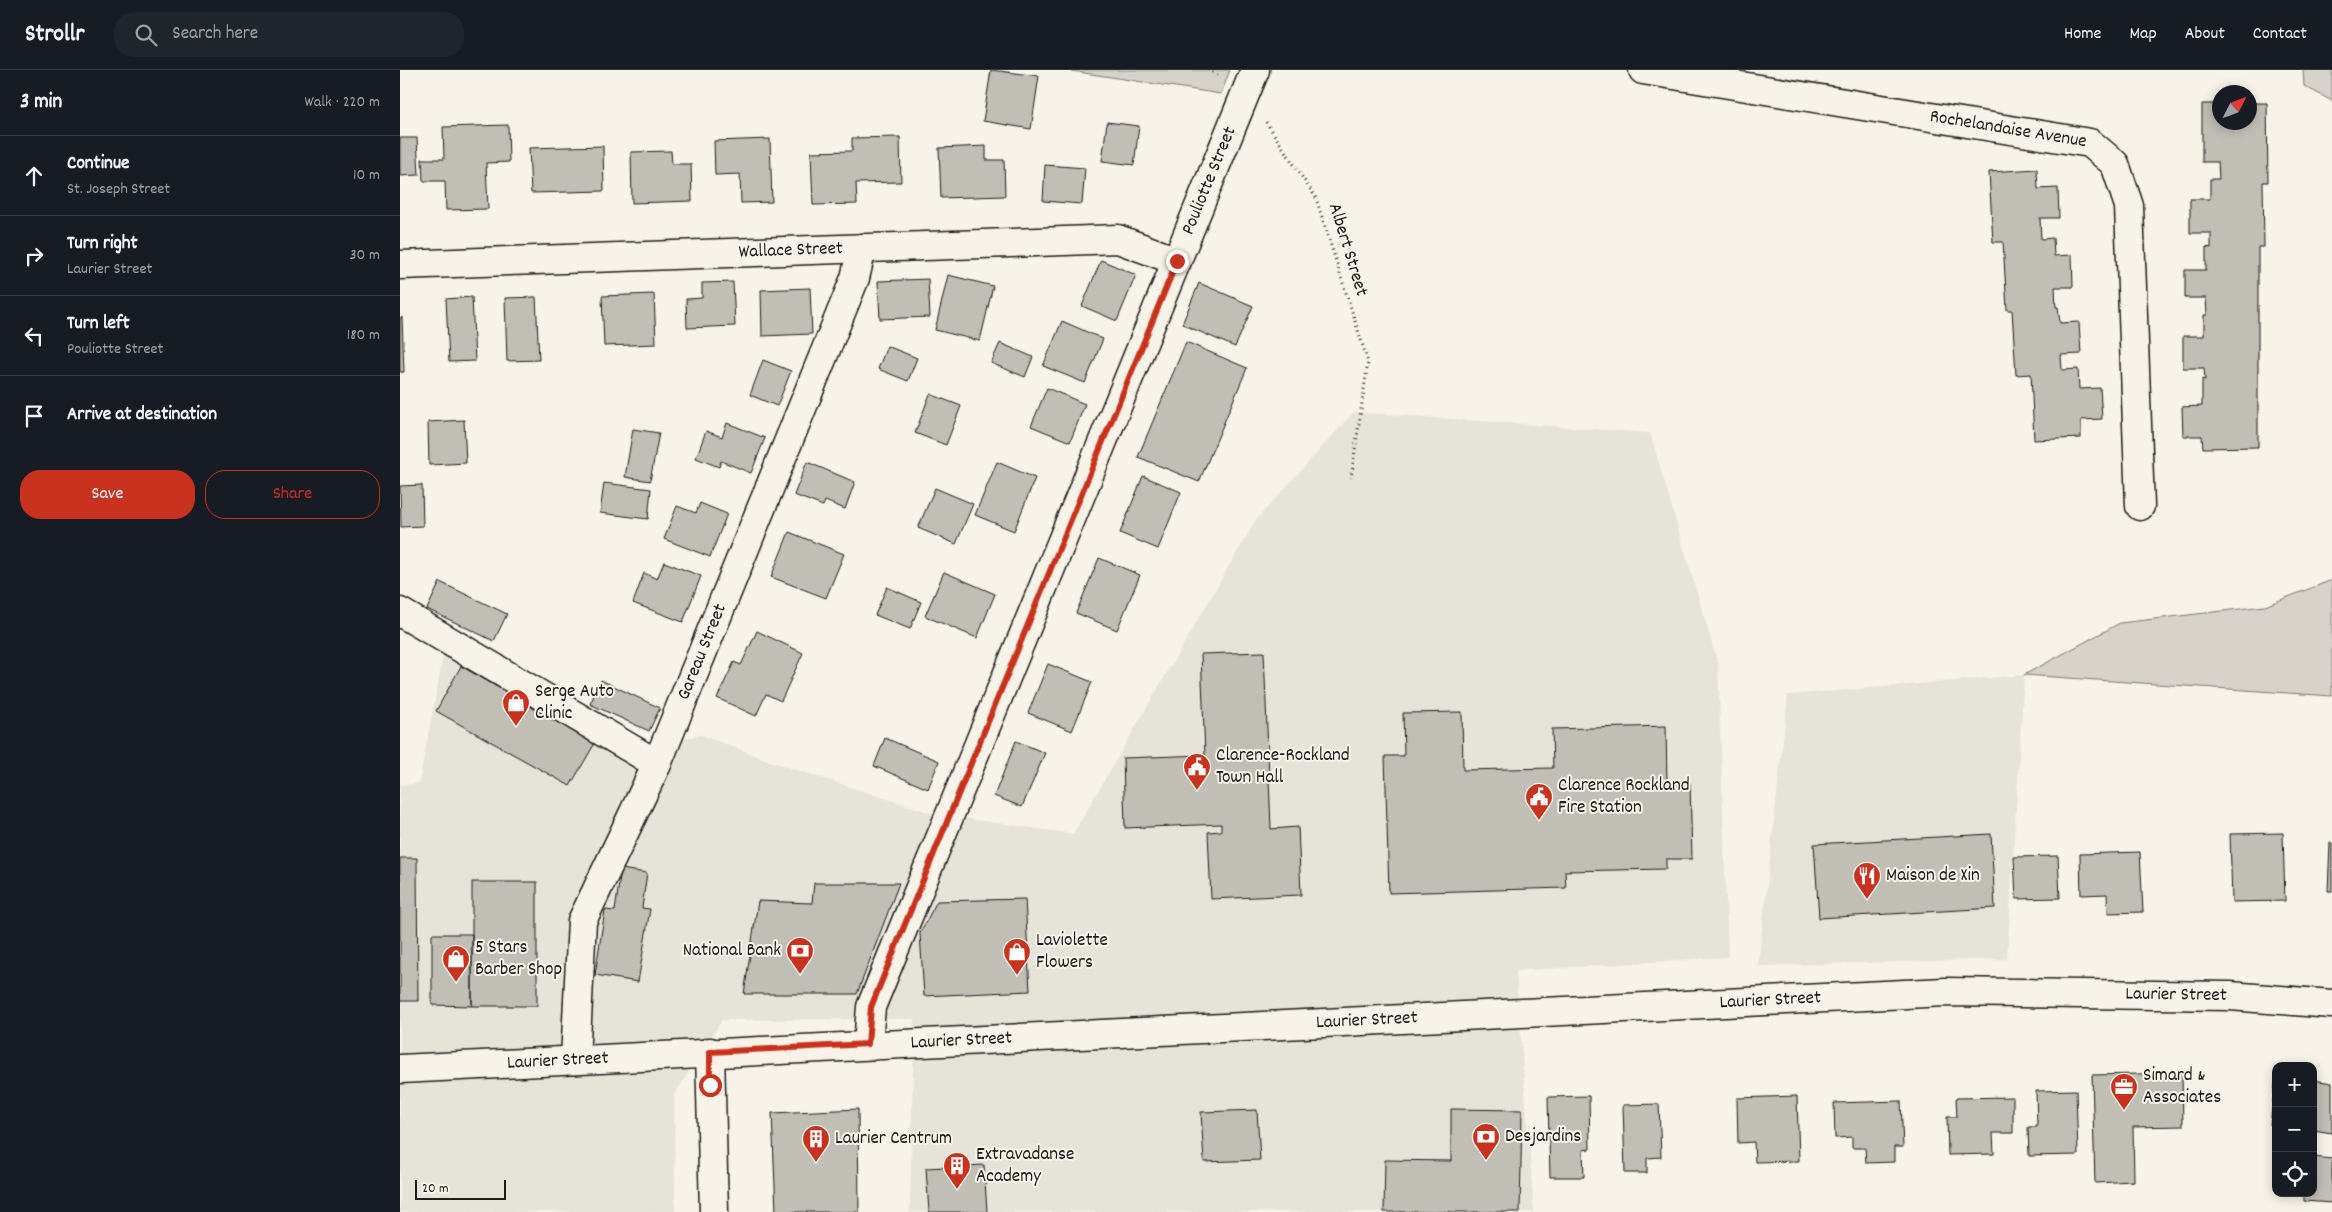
<!DOCTYPE html>
<meta charset="utf-8">
<style>
:root{--surface:#171b24;--page:#20242c;--text:#f1f3f6;--muted:#9ea1a6;--line:#363941;--accent:#c8321e}
body{margin:0;font-family:Dekko,sans-serif;background:var(--page);color:var(--text)}
.controls{position:absolute;right:15px;bottom:15px;display:grid;overflow:hidden;border-radius:10px;box-shadow:0 2px 12px #0003}
.controls button{width:45px;height:45px;display:grid;place-items:center;padding:0;border:0;border-bottom:1px solid var(--line);background:var(--surface);color:var(--text);font:25px sans-serif}
.compass{position:absolute;left:1812px;top:15px;width:45px;height:45px;border-radius:50%;background:var(--surface);box-shadow:0 2px 12px #0003;rotate:48deg}
.scale{position:absolute;left:15px;bottom:12px;width:91px;box-sizing:border-box;padding-left:5px;border:2px solid #1c1c1c;border-top:0;font-size:14px;line-height:18px;white-space:nowrap;color:#1c1c1c;-webkit-text-stroke:4px #f7f3e8;paint-order:stroke}
.stop{position:absolute;width:15px;height:15px;margin:-11px;border:4px solid #c8321e;border-radius:50%;background:#fff}
.stop.end{background:#c8321e;border-color:#fff;box-shadow:0 1px 5px #0008}
.list{margin:0;padding:0;list-style:none}
h2{display:flex;justify-content:space-between;align-items:center;height:65px;margin:0;padding:0 20px;font-size:21px}
h2 small{font-size:16px;font-weight:400;color:var(--muted)}
.list li{display:grid;grid-template-columns:32px 1fr auto;gap:15px;align-items:center;box-sizing:border-box;height:80px;padding:0 20px;border-top:1px solid var(--line)}
.list b{display:block;font-size:19px;white-space:nowrap}
.list p{margin:0;font-size:16px;white-space:nowrap;color:var(--muted)}
.list em{font-size:16px;font-style:normal;color:var(--muted)}
.actions{display:flex;gap:10px;padding:15px 20px}
.actions a{flex:1;padding:11px 0;border:1px solid var(--accent);border-radius:20px;text-align:center;font-size:18px;color:var(--accent)}
.actions .main{background:var(--accent);color:#fff}
.icon{flex:none;width:28px;height:28px;fill:none;stroke:currentColor;stroke-width:2;stroke-linecap:round;stroke-linejoin:round}
.map{position:relative;flex:none;width:1932px;height:1142px;overflow:hidden}
header{display:flex;align-items:center;gap:30px;box-sizing:border-box;height:70px;padding:0 25px;background:var(--surface);border-bottom:1px solid var(--line)}
header strong{font-size:24px}
nav{display:flex;gap:28px;margin-inline-start:auto;font-size:18px}
.search{width:350px;height:45px;background:var(--page);display:flex;align-items:center;gap:12px;box-sizing:border-box;padding:0 18px;border-radius:20px;color:var(--muted);font-size:19px}
main{display:flex}
aside{flex:1;background:var(--surface)}
.map>svg:first-child{display:block}
.built{fill:#e6e3d9}
.green{fill:#d7d3cb;stroke:#7a7874}
.building{fill:#c0beb5;stroke:#1c1c1c}
.lines{fill:none;stroke-linecap:round;stroke-linejoin:round}
.minor-casing{stroke:#1c1c1c;stroke-width:31}
.tertiary-casing{stroke:#1c1c1c;stroke-width:31}
.secondary-casing{stroke:#1c1c1c;stroke-width:31}
.path{stroke:#1c1c1c;stroke-width:3;stroke-dasharray:1 4;stroke-linecap:butt}
.minor{stroke:#f7f3e8;stroke-width:28}
.tertiary{stroke:#f7f3e8;stroke-width:28}
.secondary{stroke:#f7f3e8;stroke-width:28}
.route{stroke:#c8321e;stroke-width:6}
.labels{text-anchor:middle;dominant-baseline:central;stroke-width:4;stroke-linejoin:round;paint-order:stroke}
.street-label{font-size:19px;fill:#1c1c1c;stroke:#f7f3e8}
.poi-label{font-size:19px;fill:#1c1c1c;stroke:#f7f3e8;text-anchor:start}
</style>
<header>
<strong>Strollr</strong>
<div class="search"><svg class="icon" aria-label="search" viewBox="0 0 24 24"><circle cx="10" cy="10" r="6"/><path d="M15 15l6 6"/></svg>Search here</div>
<nav><a>Home</a><a>Map</a><a>About</a><a>Contact</a></nav>
</header>
<main>
<aside>
<h2>3 min<small>Walk · 220 m</small></h2>
<ul class="list">
<li><svg class="icon" aria-label="ahead" viewBox="0 0 24 24"><path d="M12 20V5M6 11l6-6 6 6"/></svg><div><b>Continue</b><p>St. Joseph Street</p></div><em>10 m</em></li>
<li><svg class="icon" aria-label="right" viewBox="0 0 24 24"><path d="M7 20v-9h11M14 6l5 5-5 5"/></svg><div><b>Turn right</b><p>Laurier Street</p></div><em>30 m</em></li>
<li><svg class="icon" aria-label="left" viewBox="0 0 24 24"><path d="M17 20v-9H6M10 6l-5 5 5 5"/></svg><div><b>Turn left</b><p>Pouliotte Street</p></div><em>180 m</em></li>
<li><svg class="icon" aria-label="arrive" viewBox="0 0 24 24"><path d="M6 21V4h12l-3 4 3 4H6"/></svg><div><b>Arrive at destination</b></div></li>
</ul>
<div class="actions"><a class="main">Save</a><a>Share</a></div>
</aside>
<div class="map">
<svg width="1932" height="1142" viewBox="0 0 1932 1142">
<rect width="100%" height="100%" fill="#f7f3e8"/>
<filter id="ink" filterUnits="userSpaceOnUse"><feTurbulence type="fractalNoise" baseFrequency=".02" numOctaves="2"/><feDisplacementMap in="SourceGraphic" scale="10" xChannelSelector="R" yChannelSelector="G"/><feConvolveMatrix kernelMatrix="1 2 1 2 8 2 1 2 1" color-interpolation-filters="sRGB"/></filter>
<g filter="url(#ink)">
<path class="built" d="M954,342l296,21 68,231 10,293 -212,14 18,241h-624l4,-193 -192,1 -48,75 1,117h-275v-427l19,-2 25,-131 182,98 75,-15 74,28 160,51 138,20 183,-314z
M1624,605l-17,284 -249,7 30,-271z"/>
<path class="green" d="M665,0h165l-9,24z
M1903,0h29v31l-28,-15z
M1932,510v116l-308,-21 96,-52 145,-17z"/>
<path class="building" d="M591,0l48,6 -8,53 -48,-8z
M1850,33h17l1,79h-5l1,65h-6v200l-55,1 -1,-12h-19l-1,-29 20,-1v-27l3,1 -1,-12h-21v-32h21v-21h3l-1,-17h-21v-28h21v-23l5,1v-15h-21v-34h20v-20h9l-1,-17h-16v-58h18v18h30z
M707,52l32,4 -5,39 -32,-4z
M108,55l1,37 -23,1 2,46 -42,1 -1,-29h-22l-1,-22h22l-1,-32z
M500,67l1,45 -45,1 1,21 -44,1 -2,-53 41,-1v-13z
M0,68h17l2,37 -19,1z
M370,69l2,63 -31,1 -1,-29 -25,1 -1,-34z
M203,76l1,45 -73,2 -2,-45z
M586,76v14h18l1,36 -64,2 -2,-50z
M271,81l1,13h19l1,37 -60,2 -1,-51z
M645,95l40,3 -3,36 -39,-3z
M1637,99l1,20 20,-1 1,30h-19l1,21 12,-1 1,18 18,-1 1,32h-18l1,20h2l2,16 19,-1 2,32 -20,1 1,15 16,-1 1,20 21,-1 2,31 -21,1v18l-47,2 -3,-66 -15,1 -4,-65h-5l-4,-68h-10l-4,-70z
M701,190l35,15 -19,46 -35,-15z
M548,205l45,11 -13,55 -45,-11z
M528,209l2,38 -50,2 -2,-38z
M333,212l2,44 -48,2 -1,-29 16,-1v-15z
M799,213l54,23 -18,41 -53,-23z
M410,218l2,46 -50,2 -1,-46z
M254,224l2,50 -52,2 -2,-50z
M72,227l3,64 -26,1 -3,-63z
M136,227l3,63 -32,1 -2,-63z
M2,247l2,55h-4v-54z
M662,251l41,18 -18,44 -42,-17z
M786,272l61,26 -48,114 -61,-25z
M600,273l33,14 -8,20 -34,-14z
M487,276l30,12 -9,23 -30,-12z
M363,290l28,11 -14,35 -27,-11z
M647,318l38,16 -15,38 -39,-16z
M530,324l31,12 -15,39 -31,-12z
M64,350l2,43 -37,2 -1,-43z
M327,353l38,15 -14,35 -30,-12 -2,6 -23,-9 10,-27 16,6z
M233,359l26,4 -9,48 -25,-4z
M407,392l48,20 -10,27 -20,-8 -2,5 -29,-11z
M597,392l38,16 -21,53 -39,-16z
M743,406l38,16 -23,57 -38,-16z
M204,413l47,6 -3,30 -48,-6z
M22,415l1,41 -22,1 -1,-41z
M535,418l38,16 -17,40 -38,-16z
M300,433l27,11 -17,43 -46,-18 13,-33 19,7z
M389,462l55,22 -18,44 -55,-21z
M699,488l41,17 -23,55 -41,-17z
M264,492l37,14 -18,46 -50,-19 11,-30 13,6z
M544,502l51,22 -18,44 -52,-22z
M40,512l67,32 -13,27 -67,-32z
M487,517l34,15 -11,27 -35,-14z
M357,561l46,22 -22,48 -15,-7 -10,22 -39,-18 17,-36 7,3z
M864,582l7,177 27,-2 3,68 -90,4 -3,-67 13,-1v-7l-96,4 -2,-70 82,-3 -4,-101z
M648,594l44,18 -20,49 -44,-18z
M61,596l134,77 -25,43 -134,-75z
M201,610l59,28 -11,23 -59,-27z
M1062,642l1,58 90,-2 -1,-39 114,-3 1,58 23,-1 2,76h-26v10l-101,2 1,17 -177,5 -4,-137h19l-1,-43z
M485,668l54,23 -11,28 -54,-23z
M616,671l29,12 -23,54 -28,-11z
M1883,763l2,68 -53,1 -2,-68z
M1591,764l4,74 -176,10 -5,-74z
M1930,773h2v48h-4z
M1740,782l3,60 -35,1 -1,-19 -26,1 -1,-41z
M1658,786l2,42 -44,1 -2,-42z
M0,788h17l1,143h-18z
M221,799l26,4 -5,35 8,1 -12,73 -43,-7 10,-65 10,1z
M72,812h65v124h-65z
M414,813h85l-42,111h-113l14,-93 54,2z
M625,829l5,92 -106,5 -4,-63 17,-32z
M32,864h40v72l-40,-1z
M1782,1003l1,53 -50,1 1,54 -39,2 -3,-108z
M1876,1006v50l-6,-1z
M1913,1010l19,3v50l-19,-3z
M1676,1020l2,65 -49,1 -1,-29h9l-1,-36z
M1189,1026l1,53 -7,1 1,27h-34l-2,-80z
M1397,1026l2,65 -44,1 -1,-20 -16,1 -1,-45z
M1613,1027v36h-20l1,21 -46,1 -1,-38h10l-1,-19z
M1501,1031l2,46h-9v15l-28,1 -1,-15h-13v-11l-17,1 -1,-35z
M1259,1034l2,53 -14,1v15h-22l-2,-68z
M458,1039l1,103h-83l-4,-99z
M1051,1039l71,1 -2,102h-136l1,-52 66,1z
M857,1040l3,50 -56,2 -3,-50z
M1913,1087l19,2v44l-28,-2v-8h9z
M584,1095l3,47h-58l-3,-44z"/>
<g class="lines">
<defs>
<g id="minor">
<path id="s1" d="M1243,0l447,73 25,21 14,42 11,300"/>
<path id="s2" d="M0,195l718,-26 59,22"/>
<path d="M0,542l257,152"/>
<path id="s3" d="M468,974l3,-37 384,-937"/>
<path id="s4" d="M175,990l7,-139 75,-157 198,-486 7,-30"/>
</g>
<path id="tertiary" d="M310,982l4,160"/>
<g id="secondary">
<path id="s5" d="M0,999l1545,-77 285,4 102,8"/>
</g>
</defs>
<use href="#minor" class="minor-casing"/>
<use href="#tertiary" class="tertiary-casing"/>
<use href="#secondary" class="secondary-casing"/>
<path class="path" d="M808,0l13,7
M866,52l50,76 52,164 -17,116"/>
<use href="#minor" class="minor"/>
<use href="#tertiary" class="tertiary"/>
<use href="#secondary" class="secondary"/>
</g>
</g>
<g class="lines" filter="url(#ink)">
<path class="route" d="M310,1015v-33l158,-8 3,-37 306,-746"/>
</g>
<defs>
<symbol id="shop-pin" viewBox="-11 -11 22 30"><path d="M0 17L-7.5 6A9.5 9.5 0 1 1 7.5 6Z" fill="#c8321e" stroke="#f7f3e8"/><path d="M-5-2.5h2.3a2.7 3.5 0 0 1 5.4 0H5L5.5 6h-11ZM-1.5-2.5h3a1.5 2.3 0 0 0-3 0Z" fill="#fff"/></symbol>
<symbol id="civic-pin" viewBox="-11 -11 22 30"><path d="M0 17L-7.5 6A9.5 9.5 0 1 1 7.5 6Z" fill="#c8321e" stroke="#f7f3e8"/><path d="M-.6-6.5H3V-4.5H.6V-3L4-1V1h2V6H-6V1h2V-1L-.6-3ZM-1.2 2.5V6h2.4V2.5Z" fill="#fff"/></symbol>
<symbol id="restaurant-pin" viewBox="-11 -11 22 30"><path d="M0 17L-7.5 6A9.5 9.5 0 1 1 7.5 6Z" fill="#c8321e" stroke="#f7f3e8"/><path d="M-5-6h1v4h1v-4h1v4h1v-4h1v5L-1.5 .5V6h-2V.5L-5-1ZM5-6V6H3V1.5H1.5Q1.5-4 5-6Z" fill="#fff"/></symbol>
<symbol id="bank-pin" viewBox="-11 -11 22 30"><path d="M0 17L-7.5 6A9.5 9.5 0 1 1 7.5 6Z" fill="#c8321e" stroke="#f7f3e8"/><path d="M-6-4H6V4H-6ZM0-2.3a2.3 2.3 0 1 0 0 4.6a2.3 2.3 0 1 0 0-4.6Z" fill="#fff"/></symbol>
<symbol id="office-pin" viewBox="-11 -11 22 30"><path d="M0 17L-7.5 6A9.5 9.5 0 1 1 7.5 6Z" fill="#c8321e" stroke="#f7f3e8"/><path d="M-6-3h4V-5.5h4V-3h4V5H-6ZM-1-4.5V-3h2v-1.5ZM-6 0V1H6V0Z" fill="#fff"/></symbol>
<symbol id="building-pin" viewBox="-11 -11 22 30"><path d="M0 17L-7.5 6A9.5 9.5 0 1 1 7.5 6Z" fill="#c8321e" stroke="#f7f3e8"/><path d="M-4-6H4V6H1V3H-1V6H-4ZM-2.5-4.3h1.7v1.8h-1.7ZM.8-4.3h1.7v1.8H.8ZM-2.5-1h1.7V.8h-1.7ZM.8-1h1.7V.8H.8Z" fill="#fff"/></symbol>
</defs>
<g fill-rule="evenodd">
<use href="#shop-pin" x="100" y="617" width="32" height="43"/>
<use href="#civic-pin" x="781" y="681" width="32" height="43"/>
<use href="#civic-pin" x="1123" y="711" width="32" height="43"/>
<use href="#restaurant-pin" x="1451" y="790" width="32" height="43"/>
<use href="#bank-pin" x="384" y="865" width="32" height="43"/>
<use href="#shop-pin" x="601" y="866" width="32" height="43"/>
<use href="#shop-pin" x="40" y="873" width="32" height="43"/>
<use href="#office-pin" x="1708" y="1001" width="32" height="43"/>
<use href="#bank-pin" x="1070" y="1051" width="32" height="43"/>
<use href="#building-pin" x="400" y="1053" width="32" height="43"/>
<use href="#building-pin" x="541" y="1080" width="32" height="43"/>
</g>
<g class="labels">
<g class="street-label">
<text stroke="none"><textPath href="#s1" startOffset="370">Rochelandaise Avenue</textPath></text>
<text stroke="none"><textPath href="#s3" startOffset="930">Pouliotte Street</textPath></text>
<text transform="translate(947 180) rotate(73)">Albert Street</text>
<text stroke="none"><textPath href="#s2" startOffset="391">Wallace Street</textPath></text>
<text stroke="none"><textPath href="#s4" startOffset="434">Gareau Street</textPath></text>
<text stroke="none"><textPath href="#s5" startOffset="1778">Laurier Street</textPath></text>
<text stroke="none"><textPath href="#s5" startOffset="1372">Laurier Street</textPath></text>
<text stroke="none"><textPath href="#s5" startOffset="968">Laurier Street</textPath></text>
<text stroke="none"><textPath href="#s5" startOffset="562">Laurier Street</textPath></text>
<text stroke="none"><textPath href="#s5" startOffset="158">Laurier Street</textPath></text>
</g>
<g class="poi-label">
<text x="135" y="622">Serge Auto<tspan x="135" dy="22">Clinic</tspan></text>
<text x="816" y="686">Clarence-Rockland<tspan x="816" dy="22">Town Hall</tspan></text>
<text x="1158" y="716">Clarence Rockland<tspan x="1158" dy="22">Fire Station</tspan></text>
<text x="1486" y="806">Maison de Xin</text>
<text x="636" y="871">Laviolette<tspan x="636" dy="22">Flowers</tspan></text>
<text x="75" y="878">5 Stars<tspan x="75" dy="22">Barber Shop</tspan></text>
<text x="381" y="881" text-anchor="end">National Bank</text>
<text x="1743" y="1006">Simard &amp;<tspan x="1743" dy="22">Associates</tspan></text>
<text x="1105" y="1067">Desjardins</text>
<text x="435" y="1069">Laurier Centrum</text>
<text x="576" y="1085">Extravadanse<tspan x="576" dy="22">Academy</tspan></text>
</g>
</g>
</svg>
<div class="controls">
<button>+</button>
<button>−</button>
<button><svg class="icon" aria-label="locate" viewBox="0 0 24 24"><circle cx="12" cy="12" r="6"/><path d="M12 2v4M12 18v4M2 12h4M18 12h4"/></svg></button>
</div>
<svg class="compass" viewBox="-18 -18 36 36"><path d="M0-13l5 13h-10z" fill="#e53935"/><path d="M0 13l5-13h-10z" fill="#9ea1a6"/></svg>
<div class="scale">20 m</div>
<div class="stop" style="left:310px;top:1015px"></div>
<div class="stop end" style="left:777px;top:191px"></div>
</div>
</main>
